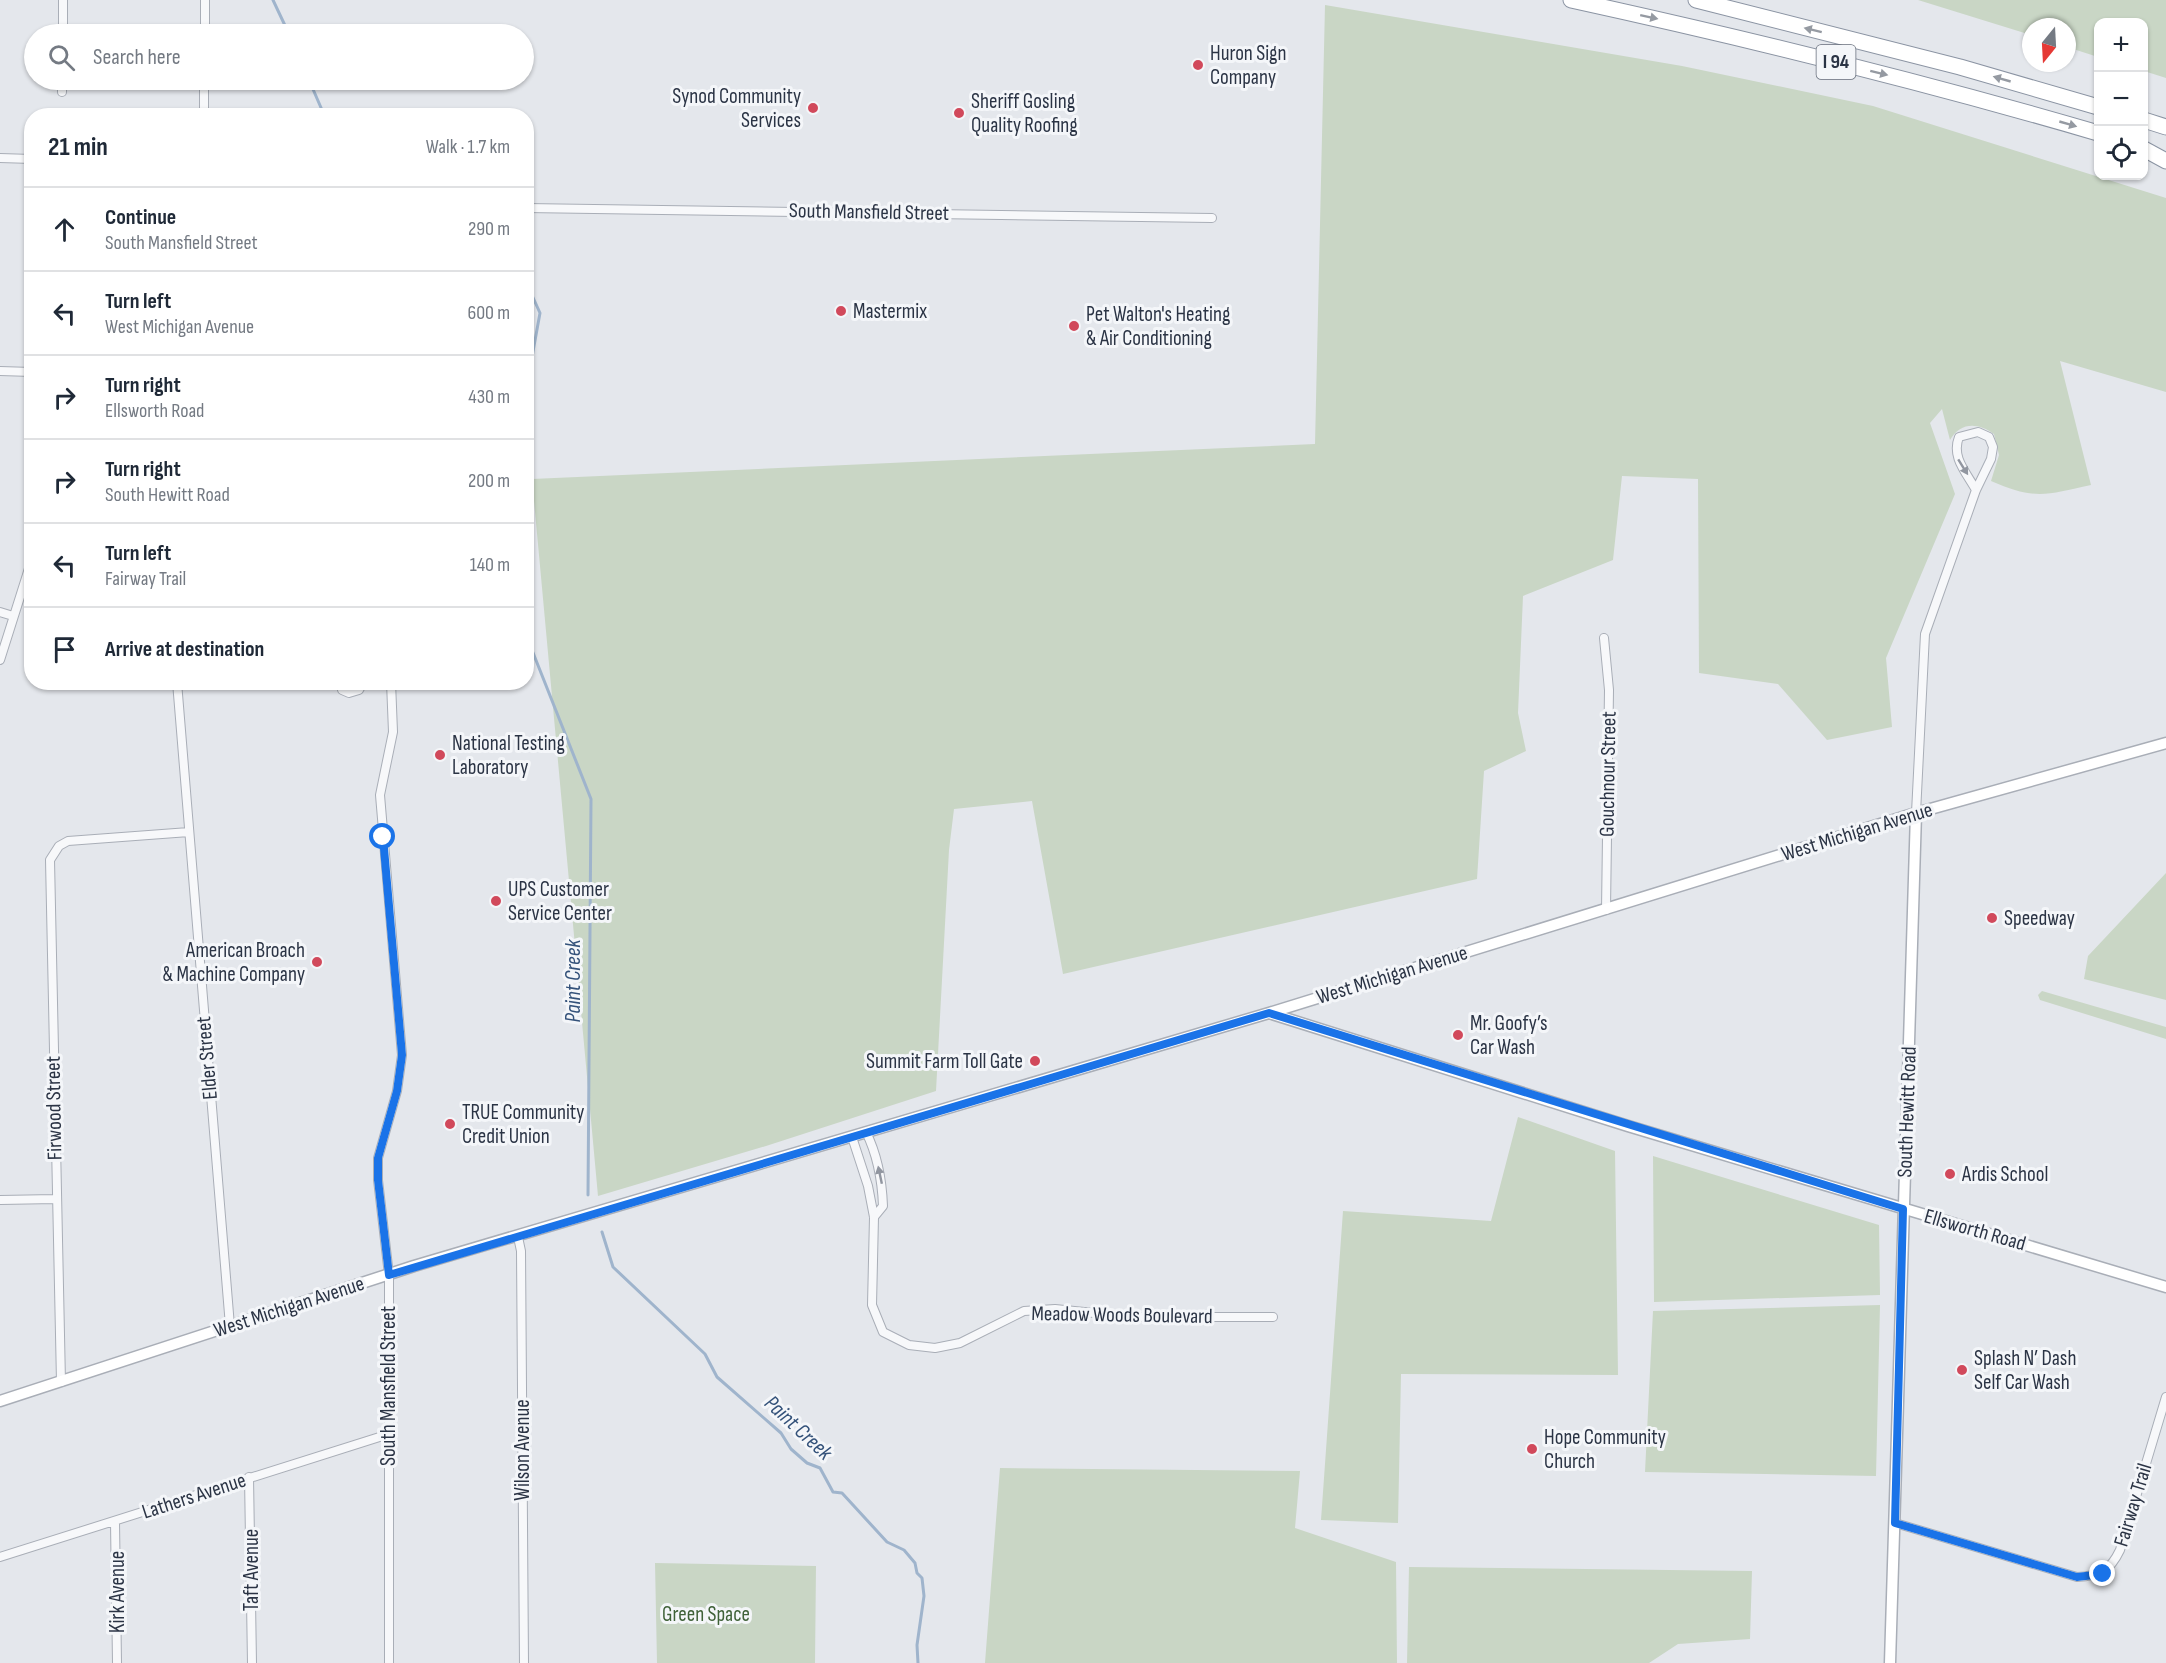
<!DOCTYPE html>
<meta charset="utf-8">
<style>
:root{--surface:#fff;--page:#f6f6f7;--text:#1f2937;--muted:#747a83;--line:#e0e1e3}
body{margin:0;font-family:"Sofia Sans Condensed",sans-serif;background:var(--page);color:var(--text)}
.controls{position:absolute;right:18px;top:18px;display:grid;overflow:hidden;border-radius:12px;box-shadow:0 2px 4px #0004}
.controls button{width:54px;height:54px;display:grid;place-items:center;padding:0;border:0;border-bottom:2px solid var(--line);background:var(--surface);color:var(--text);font:30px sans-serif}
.compass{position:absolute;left:2022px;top:18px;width:54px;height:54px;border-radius:50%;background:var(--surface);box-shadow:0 2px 4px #0004;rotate:198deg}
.stop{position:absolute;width:18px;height:18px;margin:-14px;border:4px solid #1a73e8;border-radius:50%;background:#fff}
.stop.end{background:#1a73e8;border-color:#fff;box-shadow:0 2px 6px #0008}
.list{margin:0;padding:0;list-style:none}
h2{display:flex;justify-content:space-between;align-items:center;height:78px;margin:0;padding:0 24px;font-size:26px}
h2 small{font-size:20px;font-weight:400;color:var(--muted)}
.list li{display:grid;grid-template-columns:39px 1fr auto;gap:18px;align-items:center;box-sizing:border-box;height:84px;padding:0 24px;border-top:2px solid var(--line)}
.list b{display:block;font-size:22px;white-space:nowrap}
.list p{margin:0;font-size:20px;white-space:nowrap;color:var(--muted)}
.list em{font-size:20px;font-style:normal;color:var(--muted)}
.icon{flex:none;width:33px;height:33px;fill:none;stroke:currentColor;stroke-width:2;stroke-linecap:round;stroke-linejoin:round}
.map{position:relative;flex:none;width:2166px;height:1663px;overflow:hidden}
.search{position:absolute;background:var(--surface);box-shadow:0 2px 4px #0004;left:24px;top:24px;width:510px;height:66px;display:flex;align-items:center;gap:15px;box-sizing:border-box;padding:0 21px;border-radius:33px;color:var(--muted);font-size:22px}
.panel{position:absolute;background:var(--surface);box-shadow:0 2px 4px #0004;left:24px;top:108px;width:510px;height:582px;border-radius:24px}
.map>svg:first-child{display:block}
.green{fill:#c9d6c5}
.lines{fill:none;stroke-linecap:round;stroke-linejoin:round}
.stream{stroke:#9fb4cc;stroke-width:3}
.minor-casing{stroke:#a9aeb7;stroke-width:10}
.secondary-casing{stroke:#a9aeb7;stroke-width:13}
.motorway-casing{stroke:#8b94a3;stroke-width:17}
.minor{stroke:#f7f8fa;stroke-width:8}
.secondary{stroke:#fff;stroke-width:10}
.motorway{stroke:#fff;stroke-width:15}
.oneway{fill:#959aa2}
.oneway2{fill:#9196a0}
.route{stroke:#1a73e8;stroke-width:8}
.poi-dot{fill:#d1495b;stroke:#f4f6f9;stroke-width:2}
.labels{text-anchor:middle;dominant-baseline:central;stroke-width:6;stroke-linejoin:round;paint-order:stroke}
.shield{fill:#f4f6f9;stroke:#676e7b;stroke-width:1.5}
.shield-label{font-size:20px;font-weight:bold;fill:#2b3445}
.poi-label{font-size:21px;fill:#2b3445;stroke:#f4f6f9;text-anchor:start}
.street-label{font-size:21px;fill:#2b3445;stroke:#f4f6f9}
.park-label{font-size:21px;fill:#3f6138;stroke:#f4f6f9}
.water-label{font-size:22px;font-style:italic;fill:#34527a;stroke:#f4f6f9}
</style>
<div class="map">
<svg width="2166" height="1663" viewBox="0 0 2166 1663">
<rect width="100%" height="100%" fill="#e4e7ec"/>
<path class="green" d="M1918,0h248v78l-22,-7v-49h-46v35l-31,-10v-20h-36v8z
M1325,5l357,61 191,40 293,92v194l-106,-31 31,124c-45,10 -57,15 -100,-4l8,-26 -5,-21c-16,-12 -34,-12 -44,6l-8,-31 -12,14 25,71 -69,164 6,69 -65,13 -49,-56 -79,-11 -1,-194 -76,-3 -9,84 -90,36 -5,117 8,38 -42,20 -7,108 -414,95 -31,-173 -78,8 -5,41 -13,241 -170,55 -168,50 -66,-717 783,-35z
M2166,873v127l-82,-21 4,-23z
M2042,991l124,36v12l-126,-39 -2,-5z
M1518,1117l97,34 3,224 -217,-1 -3,149 -77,-3 22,-309 148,10z
M1653,1156l226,69 1,70 -226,7z
M1880,1305l-4,171 -231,-4 8,-161z
M1000,1468l300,3 -5,57 101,34 1,101h-412z
M655,1563l161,3 -1,97h-158z
M1409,1567l343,4 -2,68 -72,5 -29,19h-242z"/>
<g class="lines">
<path class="stream" d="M273,0l16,34
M309,80l13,30 13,6
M526,282l14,31 -14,77
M526,635l65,164 -3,396
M602,1232l11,35 92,87 12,23 64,56 10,16 16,14 13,5 13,24 9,1 45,49 17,8 11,13 2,10 5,5 2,18 -7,49 1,18"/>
<defs>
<path id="minor" d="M63,34v-34
M205,34v-34
M62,92v-12
M204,116v-36
M0,158l32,1
M526,208l686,10
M0,371l32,1
M0,612l13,4
M1604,638l5,52 -3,220
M0,660l32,-101
M177,682l53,644
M341,682l1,8 7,3 10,-3 4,-8
M1916,813l9,-179 51,-144 15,-31 2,-12 -4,-10 -11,-5 -19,5c-8,20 7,35 17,53
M866,1132c12,24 16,48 17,74l-9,11
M852,1137l16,49 6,31 -2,88 11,27 26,13 26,3 25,-5 64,-32 31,-2 78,8h140
M0,1200l55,-1
M518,1237l3,14 3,412
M61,1382l-11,-522 9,-14 9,-5 121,-9
M249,1477l3,186
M115,1522l2,141
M1895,1523l182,54c23,-1 33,-6 43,-27l46,-153
M0,1557l389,-123
M389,1663v-388l-11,-95v-22l19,-67 5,-36 -22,-260 13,-63 -2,-50"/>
<path id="secondary" d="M1269,1013l359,113 538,161
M0,1401l414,-135 855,-253 647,-200 250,-70
M1890,1663l26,-850"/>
<path id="motorway" d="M1571,0c178,39 353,82 527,133
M1696,0l264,67 138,40
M2144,120l22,7
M2144,149l22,12"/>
</defs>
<use href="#minor" class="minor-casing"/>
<use href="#secondary" class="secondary-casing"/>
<use href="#motorway" class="motorway-casing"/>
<use href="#minor" class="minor"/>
<use href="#secondary" class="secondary"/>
<use href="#motorway" class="motorway"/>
</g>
<defs><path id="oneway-solid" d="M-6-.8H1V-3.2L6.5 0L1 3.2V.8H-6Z" transform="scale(1.5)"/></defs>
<g class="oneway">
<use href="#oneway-solid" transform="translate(1649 17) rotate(12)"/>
<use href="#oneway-solid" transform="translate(1813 30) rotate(-166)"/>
<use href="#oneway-solid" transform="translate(1879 73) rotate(14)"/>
<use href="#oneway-solid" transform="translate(2002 79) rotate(-164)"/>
<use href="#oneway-solid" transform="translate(2068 124) rotate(16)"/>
</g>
<g class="oneway2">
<use href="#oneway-solid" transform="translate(1963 467) rotate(58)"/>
<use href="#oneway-solid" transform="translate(880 1175) rotate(-102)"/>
</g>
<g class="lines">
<path class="route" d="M383,837l19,218 -5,36 -19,67v22l11,95 880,-262 634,196 -8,314 182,54 26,-3"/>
</g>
<g class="poi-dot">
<circle cx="1198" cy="65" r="6"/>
<circle cx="813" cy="108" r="6"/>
<circle cx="959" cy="113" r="6"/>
<circle cx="841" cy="311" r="6"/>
<circle cx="1074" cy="326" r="6"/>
<circle cx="440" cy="755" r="6"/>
<circle cx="496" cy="901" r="6"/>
<circle cx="1992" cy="918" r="6"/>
<circle cx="317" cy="962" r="6"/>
<circle cx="1458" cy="1035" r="6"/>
<circle cx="1035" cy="1061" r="6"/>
<circle cx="450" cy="1124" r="6"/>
<circle cx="1950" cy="1174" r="6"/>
<circle cx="1962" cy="1370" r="6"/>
<circle cx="1532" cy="1449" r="6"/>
</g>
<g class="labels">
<rect class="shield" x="1816.5" y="45" width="39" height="34" rx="4.5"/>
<g class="shield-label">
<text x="1836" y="62">I 94</text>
</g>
<g class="poi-label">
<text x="1210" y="53">Huron Sign<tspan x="1210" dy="24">Company</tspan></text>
<text x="801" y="96" text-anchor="end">Synod Community<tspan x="801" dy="24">Services</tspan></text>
<text x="971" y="101">Sheriff Gosling<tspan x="971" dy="24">Quality Roofing</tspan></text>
<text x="853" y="311">Mastermix</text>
<text x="1086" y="314">Pet Walton's Heating<tspan x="1086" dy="24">&amp; Air Conditioning</tspan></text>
<text x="452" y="743">National Testing<tspan x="452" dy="24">Laboratory</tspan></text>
<text x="508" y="889">UPS Customer<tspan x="508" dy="24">Service Center</tspan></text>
<text x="2004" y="918">Speedway</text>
<text x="305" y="950" text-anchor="end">American Broach<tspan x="305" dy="24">&amp; Machine Company</tspan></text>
<text x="1470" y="1023">Mr. Goofy’s<tspan x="1470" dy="24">Car Wash</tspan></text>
<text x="1023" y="1061" text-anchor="end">Summit Farm Toll Gate</text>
<text x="462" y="1112">TRUE Community<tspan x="462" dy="24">Credit Union</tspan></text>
<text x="1962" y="1174">Ardis School</text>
<text x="1974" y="1358">Splash N’ Dash<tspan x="1974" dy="24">Self Car Wash</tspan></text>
<text x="1544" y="1437">Hope Community<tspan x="1544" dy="24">Church</tspan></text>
</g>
<g class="street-label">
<text transform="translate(869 212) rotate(1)">South Mansfield Street</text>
<text transform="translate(1608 774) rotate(-89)">Gouchnour Street</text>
<text transform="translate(1857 832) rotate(-17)">West Michigan Avenue</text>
<text transform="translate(1392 975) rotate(-17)">West Michigan Avenue</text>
<text transform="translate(207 1058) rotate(-95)">Elder Street</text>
<text transform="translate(54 1108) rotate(-91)">Firwood Street</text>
<text transform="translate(1907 1112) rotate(-88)">South Hewitt Road</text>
<text transform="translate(1975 1230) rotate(16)">Ellsworth Road</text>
<text transform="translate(289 1307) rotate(-18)">West Michigan Avenue</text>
<text transform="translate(1122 1315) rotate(1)">Meadow Woods Boulevard</text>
<text transform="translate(388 1386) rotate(-90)">South Mansfield Street</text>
<text transform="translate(522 1450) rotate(-90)">Wilson Avenue</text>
<text transform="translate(194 1496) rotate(-18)">Lathers Avenue</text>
<text transform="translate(2133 1505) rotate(-73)">Fairway Trail</text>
<text transform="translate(251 1570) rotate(-90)">Taft Avenue</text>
<text transform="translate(117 1592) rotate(-90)">Kirk Avenue</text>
</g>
<g class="park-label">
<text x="706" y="1614">Green Space</text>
</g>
<g class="water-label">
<text transform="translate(573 981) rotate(-90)">Paint Creek</text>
<text transform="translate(798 1428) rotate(43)">Paint Creek</text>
</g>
</g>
</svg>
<div class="controls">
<button>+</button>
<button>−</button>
<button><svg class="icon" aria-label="locate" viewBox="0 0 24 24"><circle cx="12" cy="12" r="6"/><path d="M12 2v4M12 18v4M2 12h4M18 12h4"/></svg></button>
</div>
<svg class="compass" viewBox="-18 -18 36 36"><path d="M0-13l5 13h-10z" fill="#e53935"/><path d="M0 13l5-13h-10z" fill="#747a83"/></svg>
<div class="stop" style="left:383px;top:837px"></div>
<div class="stop end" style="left:2103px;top:1574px"></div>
<div class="search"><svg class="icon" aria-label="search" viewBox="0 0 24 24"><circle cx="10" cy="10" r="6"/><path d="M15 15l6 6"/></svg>Search here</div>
<section class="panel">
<h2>21 min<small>Walk · 1.7 km</small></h2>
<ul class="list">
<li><svg class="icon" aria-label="ahead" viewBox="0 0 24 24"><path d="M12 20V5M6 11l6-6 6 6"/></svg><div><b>Continue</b><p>South Mansfield Street</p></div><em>290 m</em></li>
<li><svg class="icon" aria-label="left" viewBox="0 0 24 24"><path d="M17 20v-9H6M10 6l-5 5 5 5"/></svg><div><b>Turn left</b><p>West Michigan Avenue</p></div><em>600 m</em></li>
<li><svg class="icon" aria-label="right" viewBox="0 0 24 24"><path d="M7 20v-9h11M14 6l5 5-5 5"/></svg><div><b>Turn right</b><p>Ellsworth Road</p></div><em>430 m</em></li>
<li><svg class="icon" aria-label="right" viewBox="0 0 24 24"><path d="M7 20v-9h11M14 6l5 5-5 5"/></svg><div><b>Turn right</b><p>South Hewitt Road</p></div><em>200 m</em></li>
<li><svg class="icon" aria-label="left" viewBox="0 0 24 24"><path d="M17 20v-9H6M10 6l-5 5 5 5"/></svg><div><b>Turn left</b><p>Fairway Trail</p></div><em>140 m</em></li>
<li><svg class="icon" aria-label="arrive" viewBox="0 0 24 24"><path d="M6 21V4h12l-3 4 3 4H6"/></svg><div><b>Arrive at destination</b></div></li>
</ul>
</section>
</div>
